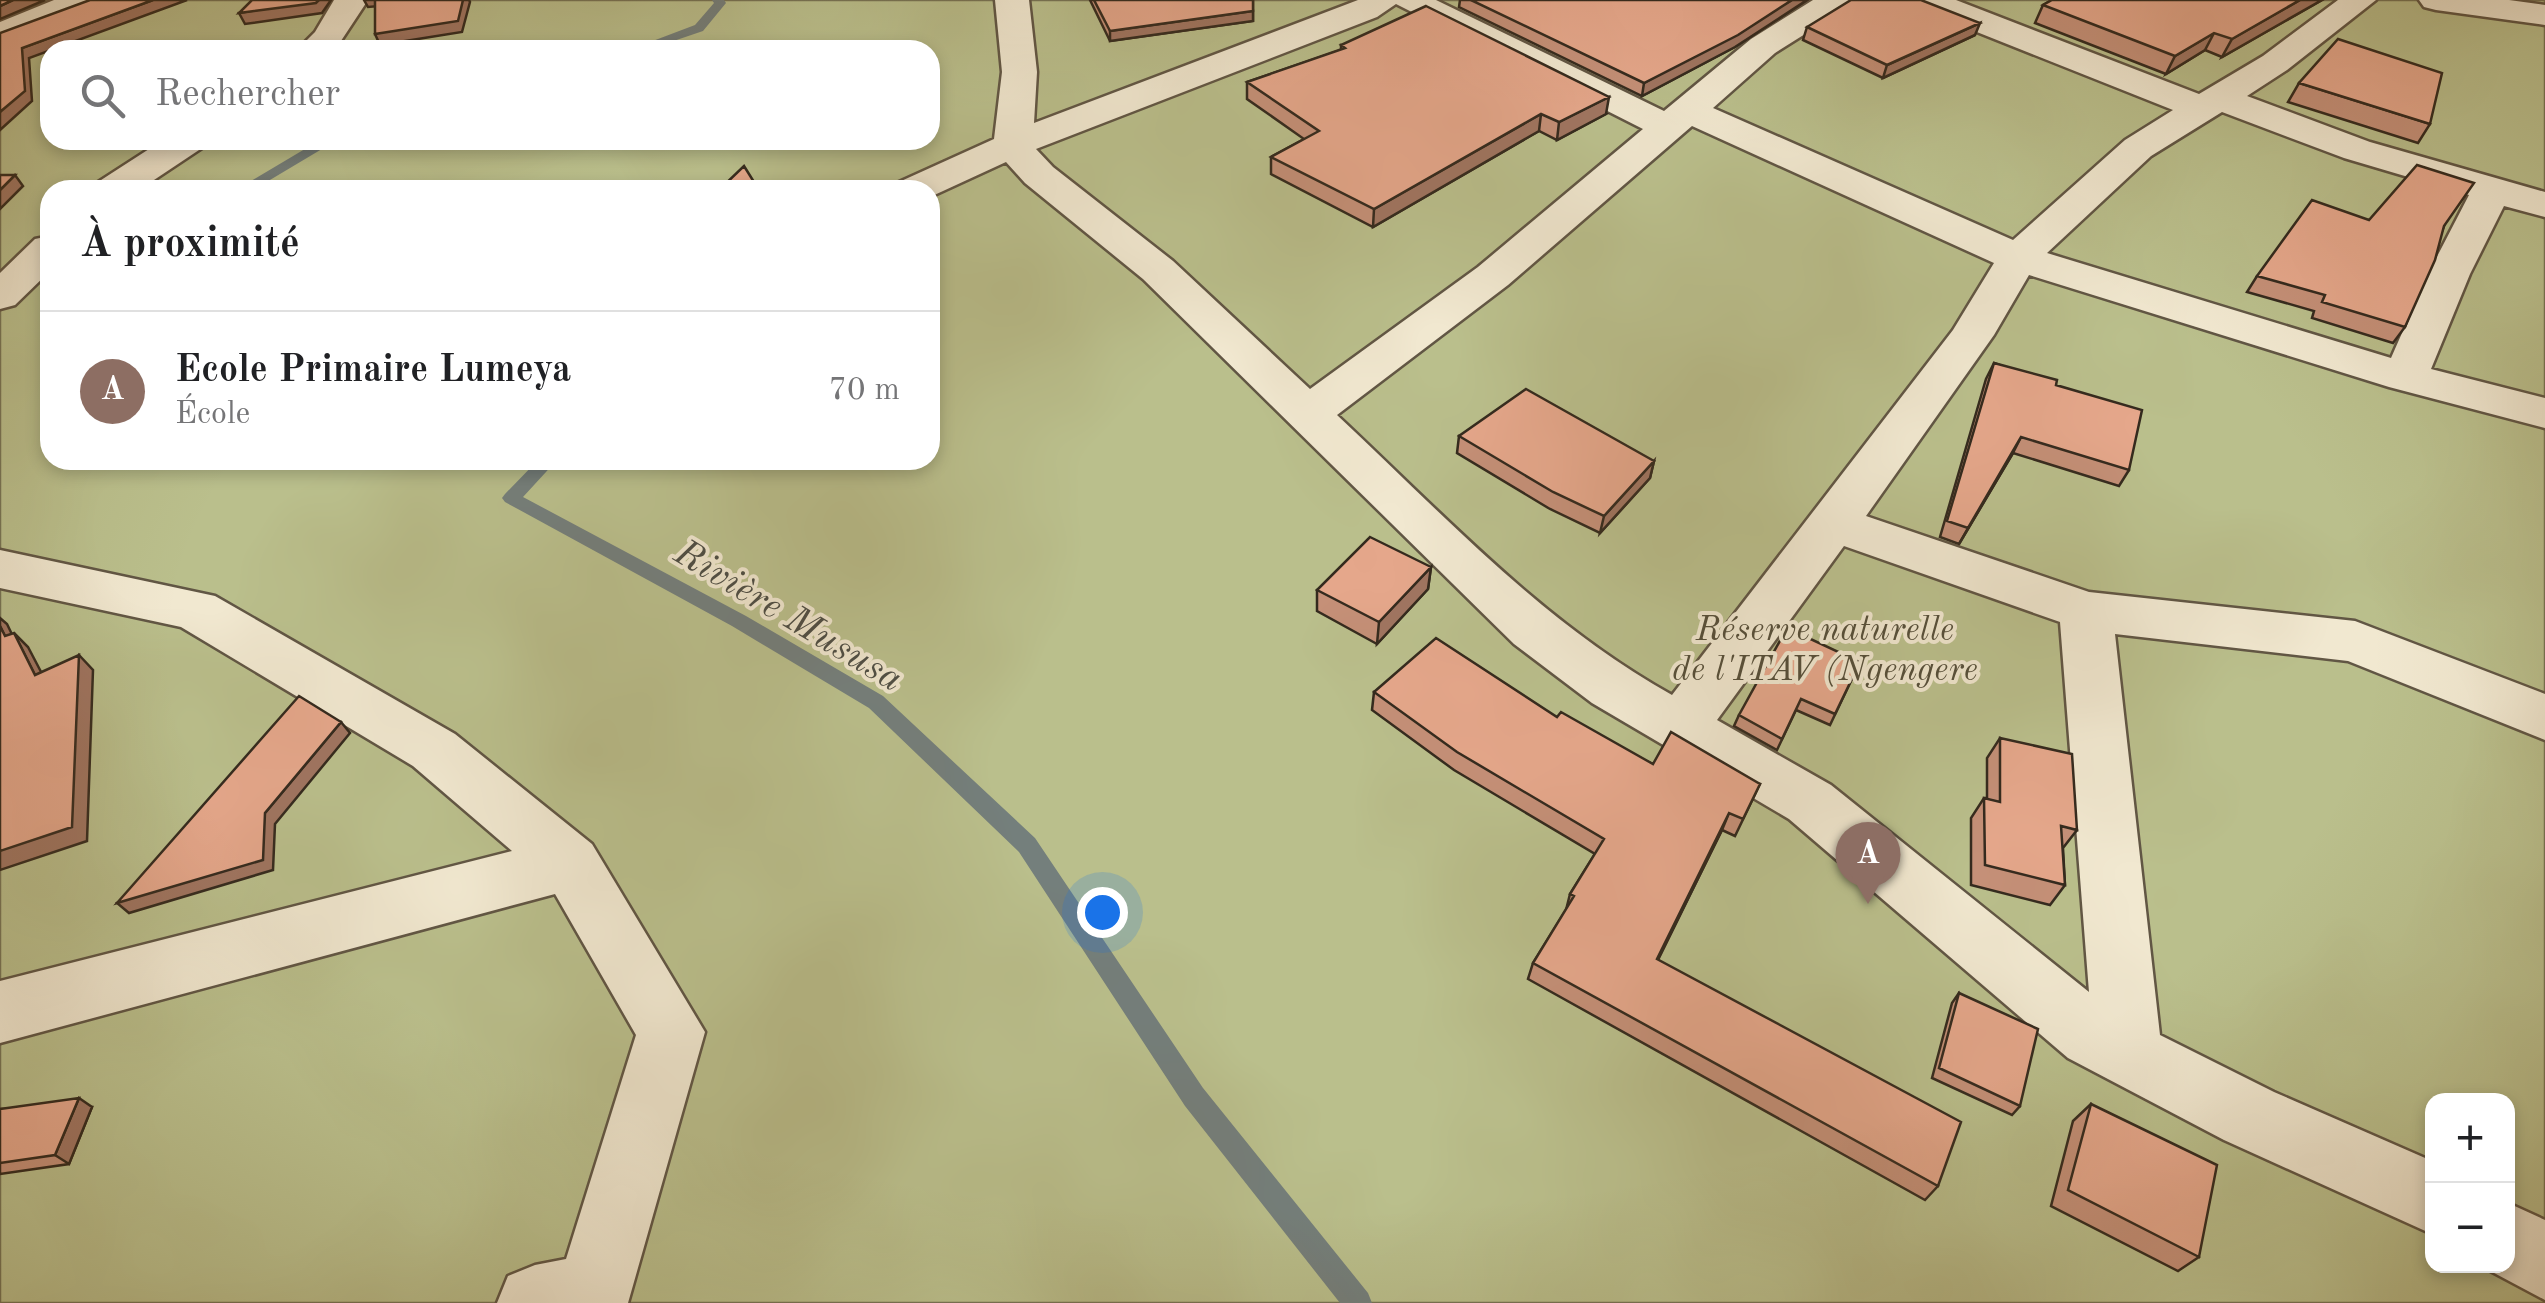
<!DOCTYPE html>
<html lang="fr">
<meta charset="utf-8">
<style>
:root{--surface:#fff;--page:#f2f2f2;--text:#202124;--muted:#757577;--line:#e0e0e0;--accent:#1a73e8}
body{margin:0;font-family:"Old Standard TT",serif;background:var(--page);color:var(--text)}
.controls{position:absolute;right:30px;bottom:30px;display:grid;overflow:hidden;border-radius:20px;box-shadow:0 5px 15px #0003}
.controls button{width:90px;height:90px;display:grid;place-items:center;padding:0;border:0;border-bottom:2px solid var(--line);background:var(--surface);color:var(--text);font:50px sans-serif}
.you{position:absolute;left:1102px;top:912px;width:35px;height:35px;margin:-25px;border:8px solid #fff;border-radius:50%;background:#1a73e8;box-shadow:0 0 0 15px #1a73e833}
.badge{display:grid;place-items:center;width:65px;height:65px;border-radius:50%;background:var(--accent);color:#fff;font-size:32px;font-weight:700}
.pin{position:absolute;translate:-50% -82px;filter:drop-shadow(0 2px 5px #0008)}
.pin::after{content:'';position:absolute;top:52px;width:35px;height:30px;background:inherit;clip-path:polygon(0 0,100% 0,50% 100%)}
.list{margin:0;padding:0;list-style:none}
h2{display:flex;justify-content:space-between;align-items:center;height:130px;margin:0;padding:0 40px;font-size:42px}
h2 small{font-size:32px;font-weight:400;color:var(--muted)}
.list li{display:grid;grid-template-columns:65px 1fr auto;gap:30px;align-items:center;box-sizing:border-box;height:160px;padding:0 40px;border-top:2px solid var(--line)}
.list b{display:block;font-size:38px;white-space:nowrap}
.list p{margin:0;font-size:32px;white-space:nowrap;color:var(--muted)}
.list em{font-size:32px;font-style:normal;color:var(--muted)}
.icon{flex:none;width:55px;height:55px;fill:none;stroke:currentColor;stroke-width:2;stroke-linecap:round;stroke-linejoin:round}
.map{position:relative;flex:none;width:2545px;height:1303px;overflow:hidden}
.search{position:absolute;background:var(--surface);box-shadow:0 5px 15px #0003;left:40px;top:40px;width:900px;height:110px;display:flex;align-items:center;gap:25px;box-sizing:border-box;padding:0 35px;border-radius:30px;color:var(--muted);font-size:38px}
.panel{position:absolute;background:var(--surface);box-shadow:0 5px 15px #0003;left:40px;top:180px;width:900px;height:290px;border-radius:30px}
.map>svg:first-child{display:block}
.green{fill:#babf8c;stroke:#777455;stroke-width:2.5;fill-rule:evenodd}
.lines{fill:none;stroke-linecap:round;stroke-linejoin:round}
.stream{fill:#747f7c;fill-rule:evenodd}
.street-casing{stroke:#615644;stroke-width:5}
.street{fill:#f1e8d0;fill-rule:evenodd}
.wall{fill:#c59078;stroke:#342a1e;stroke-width:2.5}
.shaded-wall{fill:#a07561;stroke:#342a1e;stroke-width:2.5}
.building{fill:#e5a78b;stroke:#342a1e;stroke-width:2.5}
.labels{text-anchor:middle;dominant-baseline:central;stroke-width:8;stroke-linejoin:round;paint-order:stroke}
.park-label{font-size:35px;font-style:italic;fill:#564f3a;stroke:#f1e8d0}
.water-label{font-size:38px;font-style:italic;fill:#4e4e45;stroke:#f1e8d0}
</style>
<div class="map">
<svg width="2545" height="1303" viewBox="0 0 2545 1303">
<rect width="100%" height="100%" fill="#e9dbb7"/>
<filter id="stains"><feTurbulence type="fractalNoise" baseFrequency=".002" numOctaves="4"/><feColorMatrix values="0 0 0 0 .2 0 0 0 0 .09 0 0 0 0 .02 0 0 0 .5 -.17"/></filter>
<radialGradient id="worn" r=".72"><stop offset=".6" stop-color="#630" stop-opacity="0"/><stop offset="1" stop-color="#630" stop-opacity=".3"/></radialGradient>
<path class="green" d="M0,0h2545v1303h-2545zM50,50h880v90h-880zM50,190h880v270h-880zM2432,1100h76v166h-76z"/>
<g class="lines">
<path class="stream" d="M712,0h12l2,3 -23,28 -56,19h-18l66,-25 19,-22z
M320,140h17l-84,50h-17z
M538,460h19l-34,37 223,119 137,80 152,142 168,250 165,205 4,10h-32l-155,-197 -166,-254 -150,-144 -137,-82 -227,-124 -3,-4 3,-4z"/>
<defs>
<path id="street" d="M54,0h46l-5,7 -95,37v-22z
M334,0h34l-33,50h-38l18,-18z
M995,0h34l8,72 -3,51 324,-123h78l228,111 87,-72 62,-39h40l-5,7 -73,46 -62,55 300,132 112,-100 48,-30 -259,-103 -5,-7h47l243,94 64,-38 75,-56h38l-89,70 -40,26 123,46 175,50v25l-41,-11 -34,68 -39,95 114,29v30l-156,-41 -360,-112 -35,60 -128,181 223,76 266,29 190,73v46l-197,-79 -233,-27 45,401 114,57 158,69v73l-208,-94 -156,-82 -279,-239 -197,-116 -78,-59 -371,-365 -118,-96 -19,-21 -76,35v-7h-37l6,-8 95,-43 8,-67zM1396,4l247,125 -165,138 -168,122 -137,-128 -120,-94 -17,-18 341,-132zM2222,112l122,46 125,37 -41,79 -37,84 -344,-105 104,-97zM1692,126l302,137 -41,67 -281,365c-128,-71 -229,-181 -335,-280l171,-130zM1844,546l216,76 29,370 -258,-207 -114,-65z
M2419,0h90l36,5v20l-109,-15 -12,-3z
M163,140h45l-6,8 -63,42h-47l6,-8z
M50,236v35l-35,34 -15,4v-36l35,-34z
M0,550l215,46 240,138 137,110 113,188 -77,271h-131l11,-27 27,-11 31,-6 70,-224 -81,-141 -555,149v-62l512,-130 -99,-85 -232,-139 -181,-39z
M2508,1203l37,17v80l-64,-34h27z"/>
</defs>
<use href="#street" class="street-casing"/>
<use href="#street" class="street"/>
</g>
<path class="wall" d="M1090,0h163v21l-143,20z
M1460,0h347l-72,47 -93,49 -183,-89z
M2052,0h270l-100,57 -17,-7 -39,24 -131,-51 8,-18z
M1807,27l168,8 -92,43 -80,-38z
M1341,45l265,69 -49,26 -18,-9 -166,96 -102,-53v-17l33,-18 -57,-40v-17l94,-32z
M2299,83l131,41 -12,19 -130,-41z
M2369,220l75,6 -39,101 -12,16 -81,-25 2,-7 -67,-19 10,-16z
M1994,363l62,22 73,85 -10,16 -106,-33 -54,91 -19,-7 46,-158z
M1459,436l195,25 -4,17 -50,55 -50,-24 -93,-56z
M1431,567l-3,22 -51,55 -60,-33v-21z
M1860,662l-30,63 -34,-15 -19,40 -43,-24 5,-11z
M1374,692l183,25 96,47 107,20 -25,52 -13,-6 -64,130 280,226 -13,14 -397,-221 5,-16 33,-53 4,-16 25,-40 -141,-84 -82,-60z
M2000,738l77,92 -14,18 2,37 -15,20 -79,-20v-67l13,-20h3v-40z
M1959,993l61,113 -8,9 -80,-37 20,-75z
M2091,1104l108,153 -21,14 -127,-65 22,-85z
M92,1107l-23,57 -69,10v-65z"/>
<path class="shaded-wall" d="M13,0h32l-45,19v-13z
M153,0h34l-158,58 3,43 -32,29v-18l22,-64z
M319,0h12l-9,13 -77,11 -6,-11z
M364,0h13l3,6 -12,1z
M463,0h6l1,2 -8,30 -82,13 -5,-11z
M1792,0h15l-72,47 -93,49 2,-13z
M2300,0h22l-100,57 10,-18z
M1253,11v10l-143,20v-10z
M1980,23l-5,12 -92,43 4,-13z
M2214,33l-9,17 -39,24 9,-18z
M1609,97l-3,17 -49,26 2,-18z
M1541,114l-2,17 -166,96 1,-18z
M15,175l8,11 -23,23v-19z
M2021,437l-8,16 -54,91 9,-16z
M1654,461l-4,17 -50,55 4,-17z
M1431,567l-3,22 -51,55 2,-22z
M0,618l7,6 13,27 -15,-15 -5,-10z
M14,633l14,14 22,42 -15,-14z
M79,655l14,15 -6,171 -87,29v-19z
M341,722l9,11 -75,91 -2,46 -144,43 -12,-10 148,-90z
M1729,813l-7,17 -72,145 7,-16z
M79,1098l13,9 -23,57 -14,-9z"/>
<path class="building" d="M0,0h13l-13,6z
M90,0h63l-131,48 3,43 -25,21v-79z
M252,0h67l-3,3 -77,10z
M375,0h88l-5,21 -83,13z
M1094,0h159v11l-143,20z
M1471,0h321l-54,35 -94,48z
M1851,0h70l59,23 -93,42 -80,-38z
M2052,0h248l-68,39 -18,-6 -39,23 -132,-51z
M1426,6l183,91 -50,25 -18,-8 -167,95 -103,-52 48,-26 -72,-49 98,-34 -4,-3z
M2338,39l104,34 -12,51 -131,-41z
M2417,165l57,18 -30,43 -9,34 -30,67 -83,-25 3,-7 -68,-19 55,-76 57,20z
M744,166l15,24h-40z
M0,175h15l-15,15z
M1994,363l63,17 -1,5 86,25 -13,60 -108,-33 -53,91 -21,-7z
M1526,389l128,72 -50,55 -51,-24 -94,-56z
M1370,537l61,30 -52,55 -62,-32z
M0,626l5,10 9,-3 21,42 44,-20 -7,172 -72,24z
M1787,628l73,34 -25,52 -34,-15 -19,40 -43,-24z
M1436,638l121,79 4,-5 92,52 18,-32 89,52 -17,35 -14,-6 -72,146 304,163 -23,64 -405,-223 41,-67 -4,-2 34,-55 -147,-87 -83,-60z
M299,696l42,26 -76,91 -2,47 -146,43z
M2000,738l72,16 5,76 -16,-4 4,59 -80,-20 -1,-67 16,4z
M1959,993l79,36 -18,77 -81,-38z
M79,1098l-24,57 -55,8v-54z
M2091,1104l126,61 -18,92 -131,-67z"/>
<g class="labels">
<g class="park-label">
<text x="1825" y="630">Réserve naturelle<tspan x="1825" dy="40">de l'ITAV (Ngengere</tspan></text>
</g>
<g class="water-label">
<text transform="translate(788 617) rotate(31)">Rivière Mususa</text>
</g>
</g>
<rect width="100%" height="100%" filter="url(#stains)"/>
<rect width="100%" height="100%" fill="url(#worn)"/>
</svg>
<div class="controls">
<button>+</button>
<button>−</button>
</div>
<div class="you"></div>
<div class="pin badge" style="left:1868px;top:904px;background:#8d6e63">A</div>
<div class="search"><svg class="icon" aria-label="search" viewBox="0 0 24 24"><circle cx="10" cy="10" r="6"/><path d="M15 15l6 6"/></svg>Rechercher</div>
<section class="panel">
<h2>À proximité<small></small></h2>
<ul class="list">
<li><span class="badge" style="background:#8d6e63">A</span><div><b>Ecole Primaire Lumeya</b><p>École</p></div><em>70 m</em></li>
</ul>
</section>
</div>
